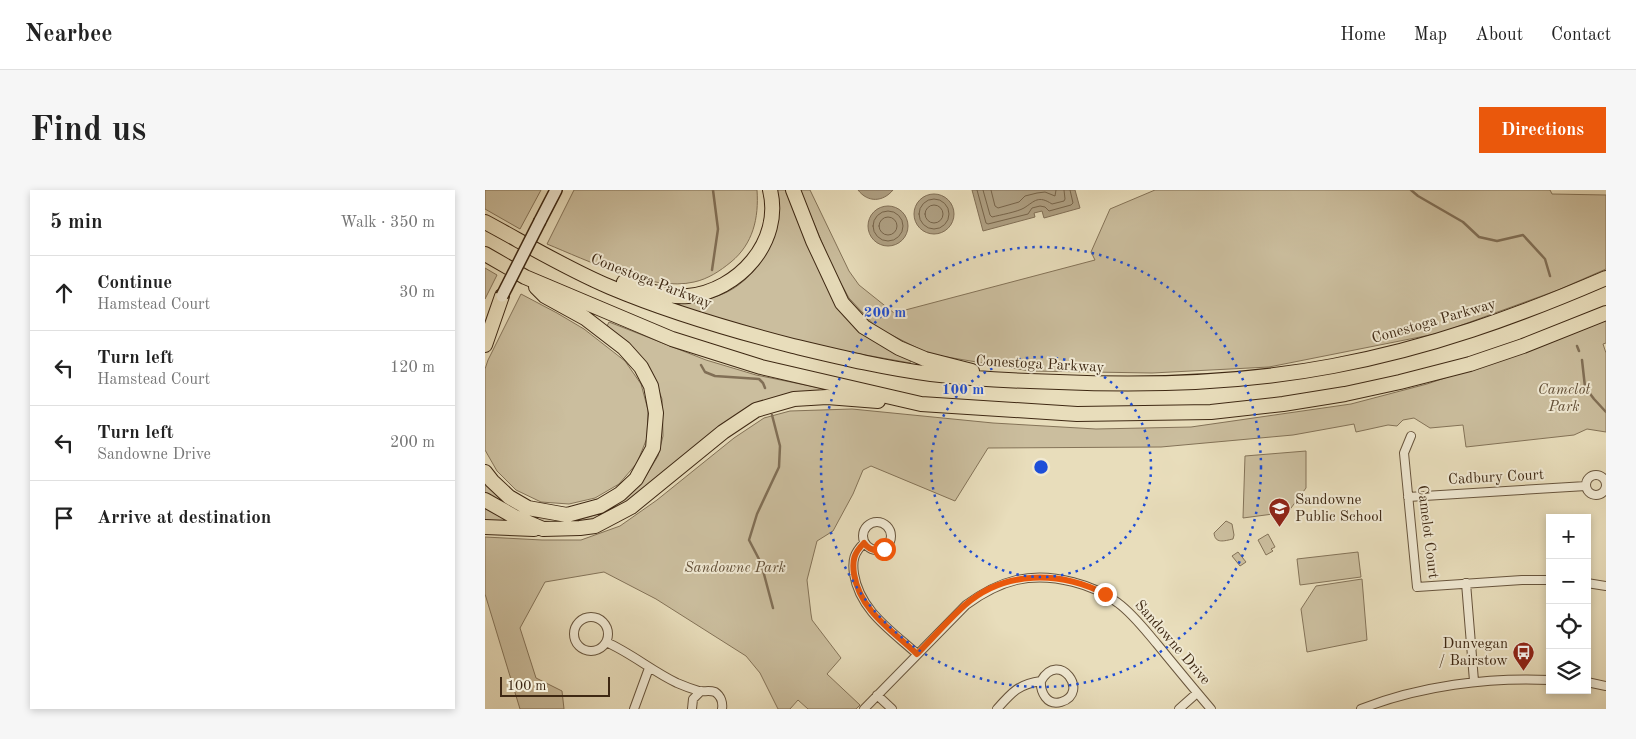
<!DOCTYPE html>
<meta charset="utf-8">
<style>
:root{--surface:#fff;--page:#f6f6f6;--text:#222;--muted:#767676;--line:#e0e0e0;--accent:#ea580c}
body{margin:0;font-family:"Old Standard TT",serif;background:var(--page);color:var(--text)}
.controls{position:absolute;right:15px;bottom:15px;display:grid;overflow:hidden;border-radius:0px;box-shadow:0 2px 8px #0003}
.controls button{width:45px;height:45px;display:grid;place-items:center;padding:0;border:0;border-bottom:1px solid var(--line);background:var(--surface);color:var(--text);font:25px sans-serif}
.scale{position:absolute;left:15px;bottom:12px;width:110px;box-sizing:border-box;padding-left:5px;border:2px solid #3e2813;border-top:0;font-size:14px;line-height:18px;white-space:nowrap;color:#3e2813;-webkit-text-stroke:4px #f0e9d3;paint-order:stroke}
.stop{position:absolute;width:15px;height:15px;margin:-11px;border:4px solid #ea580c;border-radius:50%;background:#fff}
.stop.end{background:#ea580c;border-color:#fff;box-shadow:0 1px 5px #0008}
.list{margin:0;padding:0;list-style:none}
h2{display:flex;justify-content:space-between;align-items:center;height:65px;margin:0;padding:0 20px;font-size:21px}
h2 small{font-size:16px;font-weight:400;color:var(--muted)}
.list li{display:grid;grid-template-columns:32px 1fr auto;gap:15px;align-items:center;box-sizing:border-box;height:75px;padding:0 20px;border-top:1px solid var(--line)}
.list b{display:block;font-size:19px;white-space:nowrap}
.list p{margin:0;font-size:16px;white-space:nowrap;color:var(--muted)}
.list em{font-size:16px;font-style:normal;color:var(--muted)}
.icon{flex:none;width:28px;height:28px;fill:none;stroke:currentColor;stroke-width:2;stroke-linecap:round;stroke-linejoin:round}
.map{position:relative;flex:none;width:1121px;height:519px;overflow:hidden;border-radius:0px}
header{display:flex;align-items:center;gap:30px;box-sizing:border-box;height:70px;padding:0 25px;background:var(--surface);border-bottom:1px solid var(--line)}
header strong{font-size:24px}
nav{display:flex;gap:28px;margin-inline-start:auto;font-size:18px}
.intro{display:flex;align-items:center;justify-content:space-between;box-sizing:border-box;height:120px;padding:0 30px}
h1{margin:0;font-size:35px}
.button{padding:12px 22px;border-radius:0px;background:var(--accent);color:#fff;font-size:18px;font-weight:700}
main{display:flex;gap:30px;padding:0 30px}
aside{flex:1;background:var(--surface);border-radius:0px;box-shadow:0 2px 8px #0003}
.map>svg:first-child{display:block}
.green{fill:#cbbe9e;stroke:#847358}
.water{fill:#ae9f82;stroke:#816f56}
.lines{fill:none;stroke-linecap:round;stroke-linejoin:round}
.shore{stroke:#76644a;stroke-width:1}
.stream{stroke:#816f56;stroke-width:2.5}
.minor-casing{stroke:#68553d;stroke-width:10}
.secondary-casing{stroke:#3e2813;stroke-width:14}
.motorway-casing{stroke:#3e2813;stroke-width:16}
.minor{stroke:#f0e9d3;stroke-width:8}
.secondary{stroke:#f0e9d3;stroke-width:11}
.motorway{stroke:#e8ddbb;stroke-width:14}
.secondary-bridge-casing{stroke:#3e2813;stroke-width:14;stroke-linecap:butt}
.secondary-bridge{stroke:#f0e9d3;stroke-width:11}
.route{stroke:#ea580c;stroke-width:6}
.ring{fill:none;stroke:#1d4ed8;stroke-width:2.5;stroke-dasharray:2.5 5}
.labels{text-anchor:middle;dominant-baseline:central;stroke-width:4;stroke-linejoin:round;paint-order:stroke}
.street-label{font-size:15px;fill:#3e2813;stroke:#f0e9d3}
.park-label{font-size:15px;font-style:italic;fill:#614e36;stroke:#f0e9d3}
.poi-label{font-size:15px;fill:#3e2813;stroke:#f0e9d3;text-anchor:start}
.centre{fill:#1d4ed8;stroke:#f0e9d3;stroke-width:2.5}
.ring-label{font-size:15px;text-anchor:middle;font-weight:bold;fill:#1d4ed8;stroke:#f0e9d3;stroke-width:4;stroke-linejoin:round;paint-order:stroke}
</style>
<header>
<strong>Nearbee</strong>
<nav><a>Home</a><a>Map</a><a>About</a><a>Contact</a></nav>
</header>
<div class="intro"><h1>Find us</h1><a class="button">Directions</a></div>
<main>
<aside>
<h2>5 min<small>Walk · 350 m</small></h2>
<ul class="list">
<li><svg class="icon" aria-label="ahead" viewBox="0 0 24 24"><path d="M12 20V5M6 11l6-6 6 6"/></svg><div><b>Continue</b><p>Hamstead Court</p></div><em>30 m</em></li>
<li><svg class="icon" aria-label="left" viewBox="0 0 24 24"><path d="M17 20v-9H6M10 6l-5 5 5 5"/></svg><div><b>Turn left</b><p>Hamstead Court</p></div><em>120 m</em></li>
<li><svg class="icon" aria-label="left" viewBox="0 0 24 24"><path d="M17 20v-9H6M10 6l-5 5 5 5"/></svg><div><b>Turn left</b><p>Sandowne Drive</p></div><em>200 m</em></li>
<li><svg class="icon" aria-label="arrive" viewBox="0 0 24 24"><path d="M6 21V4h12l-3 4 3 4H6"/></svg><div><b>Arrive at destination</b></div></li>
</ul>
</aside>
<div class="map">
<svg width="1121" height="519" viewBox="0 0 1121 519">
<rect width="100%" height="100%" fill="#e8ddbb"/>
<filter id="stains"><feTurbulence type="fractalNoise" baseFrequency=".004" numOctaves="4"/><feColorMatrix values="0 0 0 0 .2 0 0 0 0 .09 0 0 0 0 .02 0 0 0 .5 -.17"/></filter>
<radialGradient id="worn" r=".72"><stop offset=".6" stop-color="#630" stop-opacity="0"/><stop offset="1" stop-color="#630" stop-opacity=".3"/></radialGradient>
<path class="green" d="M0,0h56l-21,39 -35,-20z
M89,0h183c2,28 -4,54 -26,72 -11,9 -23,17 -37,20 -42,10 -108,-22 -147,-38z
M291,0h12l55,120 68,49 -1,4 -83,-15 -74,-19 -75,-23 1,-4c13,-1 26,-2 38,-6 31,-9 59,-47 61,-79 1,-8 -1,-18 -2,-27z
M315,0h10l39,81 10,14 35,28 201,-53 -4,-8 19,-43 45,-19h395l2,4 54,1v74l-48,21 -118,43 -171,34 -117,6 -122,-2 -101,-17 -53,-27 -27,-29 -16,-29z
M0,78l12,7 -12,24z
M36,104l36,19 27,16 41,32 16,23 7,26 -1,28 -10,25 -18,21 -24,14 -26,6 -28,-2 -25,-12 -19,-19 -12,-21v-81l3,-9z
M1121,130v23l-3,1 3,9v79l-19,-3 -13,6 -108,12 -3,-22 -33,3 -16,-10 -11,2 -6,6 -9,-1 -32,7 -2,-8 -61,11 -132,12 -173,1 -33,53 -84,-35 -8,4 -10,24 -20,37 -16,10 -10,39 4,34 1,6 29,38 -14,16 33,31 -4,4h-48l-10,-9 -8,9h-12l-18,-36 -14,-17 -90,-57 -52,-27 -59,10 -25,46 16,50 26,13 2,18h-44l-35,-115v-57l57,3h39l39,-14 37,-26 77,-62 30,-20 26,-7 62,-2 141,14 103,6 95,-2 160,-23 76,-20 130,-44z
M124,132l97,38 50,15 69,14v4l-57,8 -158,115 -38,12 -24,-2 -63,-31v-16l68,40 24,1 25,-7 23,-14 19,-20 14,-23 5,-20 -1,-37 -10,-27 -20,-26 -25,-20z
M821,261v37l-18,24 -45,6 2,-62z
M0,317l23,15 -23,2z
M741,331l6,3 2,11 -1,4c-9,2 -18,5 -19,-6z
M783,344l7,13 -4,2 2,2 -7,4 -8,-15z
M753,362l8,10 -6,4 -8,-10z
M873,362l3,25 -61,8 -3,-26z
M877,389l5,61 -60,12 -6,-43 15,-23z"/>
<path class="water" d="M373,0h35c-10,12 -25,13 -35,0z
M487,0h103l5,18 -36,10 -2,-7 -8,2 1,4 -52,14z
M429 24a20 20 0 1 1 40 0a20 20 0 1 1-40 0Z
M383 36a20 20 0 1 1 40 0a20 20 0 1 1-40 0Z"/>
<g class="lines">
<path class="shore" d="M492,0l9,33 2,1 40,-10 4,-6 8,-2 5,1 4,4 22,-6 2,-2 -3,-13
M498,0l7,25 2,2c8,-2 25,-5 32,-9 11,-7 14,-13 28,-4l12,-3 1,-2 -1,-9
M506,0l4,16 3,2 21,-6 6,-6 12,-3 8,-1 10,4 1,-6
M434 24a15 15 0 1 1 30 0a15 15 0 1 1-30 0Z
M440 24a9 9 0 1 1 18 0a9 9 0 1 1-18 0Z
M388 36a15 15 0 1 1 30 0a15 15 0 1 1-30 0Z
M394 36a9 9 0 1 1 18 0a9 9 0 1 1-18 0Z"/>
<path class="stream" d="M926,0l7,6 45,26 16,15 18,4 26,-6 22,24 5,17
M227,80l6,-41 -5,-39
M1092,156l2,5
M1097,170l3,27 9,12 12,13
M216,175l4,7 10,4 44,3 4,4 2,5
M287,225l8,31 -1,21 -22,47 -8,26 12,23 12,45"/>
<defs>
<path id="minor" d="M926,246l-7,17 13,134 105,-7h28
M1101 295a10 10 0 1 1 20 0a10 10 0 1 1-20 0Z
M923,307l178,-11
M378 346a14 14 0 1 1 28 0a14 14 0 1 1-28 0Z
M379,353c-10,10 -12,17 -10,31 6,37 38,57 63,80
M981,393l8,98
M1102,393l19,3
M89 444a17 17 0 1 1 34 0a17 17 0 1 1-34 0Z
M121,452c25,11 46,29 71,41 7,3 15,6 22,8 5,1 10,-1 16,1 6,4 8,11 7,17
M1102,492l19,4
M392,505l15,14
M149,519l15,-41
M207,519l1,-10 8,-8
M379,519l102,-104c34,-25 65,-34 107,-23 16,4 31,10 45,21 15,11 27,27 39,41 18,22 36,44 54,65
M512,519c15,-17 22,-25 44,-28 18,-32 50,12 20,21 -14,4 -21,-10 -20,-21
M694,519l18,-16
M876,519c58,-23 127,-32 189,-29"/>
<path id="secondary" d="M55,31l16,-31"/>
<path id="motorway" d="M308,0l20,51 29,62 22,24 35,21 26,11 47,12
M0,32c41,22 82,47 125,65 59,25 121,43 183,59 46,11 91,22 138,28 42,5 86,7 128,8 92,4 185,1 274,-16 96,-18 183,-49 273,-88
M0,64l40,23 147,62 89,28 160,37 156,10 134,-2 72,-8 62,-10 55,-12 70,-18 53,-18 83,-33
M139,92c20,8 43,16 64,14 50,-5 95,-54 82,-106
M0,155l17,-49
M0,282l7,9 17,16 19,11 39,7 33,-9 20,-12 16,-15 17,-31 3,-35 -5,-27 -10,-19 -17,-19 -39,-30 -40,-22 -9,-9
M0,310l30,17 28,12 37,-1 15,-2 36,-19 92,-75 33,-22 38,-11 33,-2 51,4
M0,337l49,2"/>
</defs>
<use href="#minor" class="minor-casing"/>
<use href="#secondary" class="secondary-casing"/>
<use href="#motorway" class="motorway-casing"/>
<use href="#minor" class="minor"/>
<use href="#secondary" class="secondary"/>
<use href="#motorway" class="motorway"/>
<defs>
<path id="secondary-bridge" d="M17,106l38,-75"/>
</defs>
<use href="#secondary-bridge" class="secondary-bridge-casing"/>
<use href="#secondary-bridge" class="secondary-bridge"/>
</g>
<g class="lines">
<path class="route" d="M399,359c-9,3 -15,1 -20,-6 -10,10 -12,17 -10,31 6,37 38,56 63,80 16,-16 31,-34 48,-49 40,-35 95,-34 140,-11"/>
</g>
<g class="ring">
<circle cx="556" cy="277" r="110"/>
<circle cx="556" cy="277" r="220"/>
</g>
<defs>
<symbol id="school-pin" viewBox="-11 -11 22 30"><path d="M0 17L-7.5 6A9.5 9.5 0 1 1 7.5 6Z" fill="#8f2418" stroke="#f0e9d3"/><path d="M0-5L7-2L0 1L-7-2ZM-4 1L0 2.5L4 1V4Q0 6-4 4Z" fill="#fff"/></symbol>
<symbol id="bus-pin" viewBox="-11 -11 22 30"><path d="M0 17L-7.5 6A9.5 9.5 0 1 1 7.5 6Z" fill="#8f2418" stroke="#f0e9d3"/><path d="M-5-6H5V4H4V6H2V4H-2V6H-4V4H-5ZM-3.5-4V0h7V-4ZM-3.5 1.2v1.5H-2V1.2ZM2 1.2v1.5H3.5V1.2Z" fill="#fff"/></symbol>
</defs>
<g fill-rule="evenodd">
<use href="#school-pin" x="782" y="306" width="25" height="34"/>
<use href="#bus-pin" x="1026" y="450" width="25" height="34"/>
</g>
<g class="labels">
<g class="street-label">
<text transform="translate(166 92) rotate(21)">Conestoga Parkway</text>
<text transform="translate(949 132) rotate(-16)">Conestoga Parkway</text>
<text transform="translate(555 175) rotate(3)">Conestoga Parkway</text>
<text transform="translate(1011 288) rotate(-3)">Cadbury Court</text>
<text transform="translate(942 342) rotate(83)">Camelot Court</text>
<text transform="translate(687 453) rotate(49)">Sandowne Drive</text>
</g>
<g class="park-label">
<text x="1079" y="200">Camelot<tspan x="1079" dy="17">Park</tspan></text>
<text x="250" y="378">Sandowne Park</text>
</g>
<g class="poi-label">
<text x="810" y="310">Sandowne<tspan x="810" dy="17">Public School</tspan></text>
<text x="1023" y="454" text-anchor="end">Dunvegan<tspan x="1023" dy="17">/ Bairstow</tspan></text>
</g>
</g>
<circle cx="556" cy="277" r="8" class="centre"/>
<g class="ring-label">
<text x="400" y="127">200 m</text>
<text x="478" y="204">100 m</text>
</g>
<rect width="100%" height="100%" filter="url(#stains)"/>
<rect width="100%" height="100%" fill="url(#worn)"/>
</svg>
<div class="controls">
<button>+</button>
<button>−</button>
<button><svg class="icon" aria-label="locate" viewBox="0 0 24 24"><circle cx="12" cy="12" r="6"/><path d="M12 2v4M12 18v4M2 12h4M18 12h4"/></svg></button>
<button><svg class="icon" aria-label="layers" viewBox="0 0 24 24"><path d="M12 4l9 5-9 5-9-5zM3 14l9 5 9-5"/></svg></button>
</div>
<div class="scale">100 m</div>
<div class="stop" style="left:399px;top:359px"></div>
<div class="stop end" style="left:620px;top:404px"></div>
</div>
</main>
